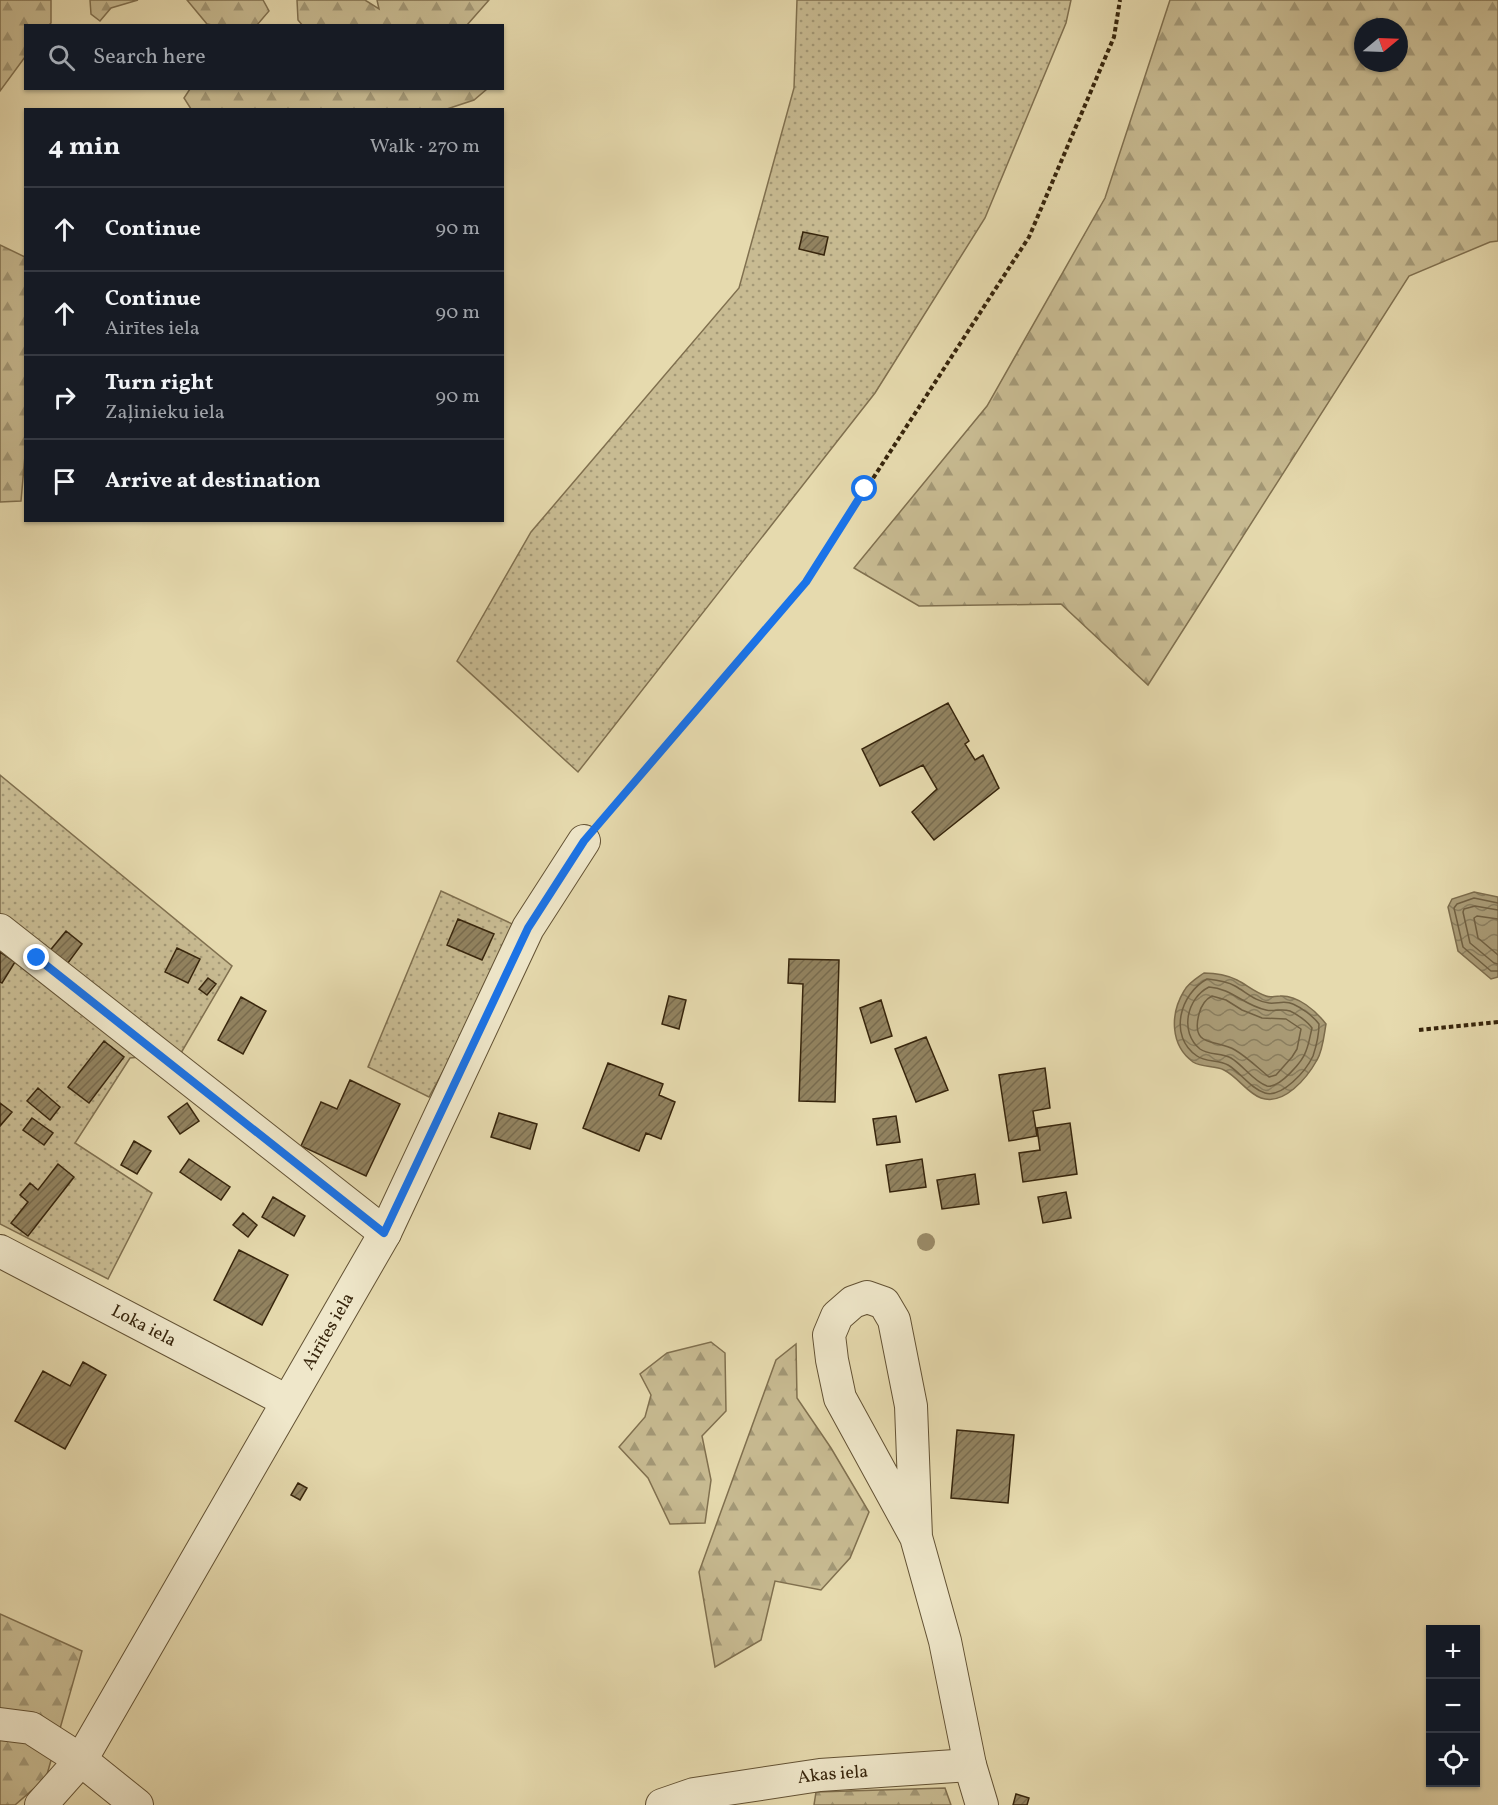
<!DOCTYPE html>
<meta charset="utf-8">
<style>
:root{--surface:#171b24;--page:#242831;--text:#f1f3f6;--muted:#9ea1a6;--line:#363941}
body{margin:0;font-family:Vollkorn,serif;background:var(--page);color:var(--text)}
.controls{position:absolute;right:18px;bottom:18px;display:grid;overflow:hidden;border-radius:0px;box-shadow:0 2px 4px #0004}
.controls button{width:54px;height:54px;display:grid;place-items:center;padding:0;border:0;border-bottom:2px solid var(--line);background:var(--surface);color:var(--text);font:30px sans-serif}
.compass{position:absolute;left:1354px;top:18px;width:54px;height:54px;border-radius:50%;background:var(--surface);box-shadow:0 2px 4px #0004;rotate:71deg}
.stop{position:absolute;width:18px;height:18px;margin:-14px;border:4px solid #1a73e8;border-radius:50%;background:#fff}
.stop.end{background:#1a73e8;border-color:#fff;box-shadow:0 2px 6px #0008}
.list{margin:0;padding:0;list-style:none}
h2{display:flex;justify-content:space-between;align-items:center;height:78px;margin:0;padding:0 24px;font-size:26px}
h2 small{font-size:20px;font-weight:400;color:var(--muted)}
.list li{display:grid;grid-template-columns:39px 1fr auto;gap:18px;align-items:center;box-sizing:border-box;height:84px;padding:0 24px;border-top:2px solid var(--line)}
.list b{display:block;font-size:22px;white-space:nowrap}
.list p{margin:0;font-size:20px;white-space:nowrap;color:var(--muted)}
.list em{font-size:20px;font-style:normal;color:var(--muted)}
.icon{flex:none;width:33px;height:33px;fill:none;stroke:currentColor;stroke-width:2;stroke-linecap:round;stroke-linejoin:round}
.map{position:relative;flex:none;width:1498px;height:1805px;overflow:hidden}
.search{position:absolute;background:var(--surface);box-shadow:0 2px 4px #0004;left:24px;top:24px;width:480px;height:66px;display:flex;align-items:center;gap:15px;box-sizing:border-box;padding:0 21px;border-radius:0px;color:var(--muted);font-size:22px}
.panel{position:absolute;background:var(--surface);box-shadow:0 2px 4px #0004;left:24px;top:108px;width:480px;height:414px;border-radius:0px}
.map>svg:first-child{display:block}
.forest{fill:url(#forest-firs);stroke:#80704f;stroke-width:1.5;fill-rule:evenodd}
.garden{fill:url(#garden-dots);stroke:#80704f;stroke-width:1.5}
.water{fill:url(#water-waves);stroke:#7c6c4c;stroke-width:1.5}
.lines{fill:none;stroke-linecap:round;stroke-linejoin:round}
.shore{stroke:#706042;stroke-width:1.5}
.building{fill:url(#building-hatch);stroke:#37250c;stroke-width:1.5}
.minor-casing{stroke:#635234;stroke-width:34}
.path{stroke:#37250c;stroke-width:4;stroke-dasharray:4.5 3;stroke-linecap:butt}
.minor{stroke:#efe7ca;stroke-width:32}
.tree{fill:#9a8b68}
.route{stroke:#1a73e8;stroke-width:8}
.labels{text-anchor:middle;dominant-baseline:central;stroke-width:4.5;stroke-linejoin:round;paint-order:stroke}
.street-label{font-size:18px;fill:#37250c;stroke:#efe7ca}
</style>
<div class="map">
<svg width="1498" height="1805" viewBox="0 0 1498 1805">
<defs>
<pattern id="forest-firs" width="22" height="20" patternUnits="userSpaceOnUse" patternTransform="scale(1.5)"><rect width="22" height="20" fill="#c8bb92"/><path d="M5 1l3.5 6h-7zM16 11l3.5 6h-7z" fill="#a39876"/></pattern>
<pattern id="garden-dots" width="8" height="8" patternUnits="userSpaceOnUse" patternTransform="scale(1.5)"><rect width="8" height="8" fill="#c8bb92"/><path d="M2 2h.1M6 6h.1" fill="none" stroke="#a39876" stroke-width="1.8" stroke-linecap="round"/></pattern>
<pattern id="water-waves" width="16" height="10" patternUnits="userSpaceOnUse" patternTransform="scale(1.5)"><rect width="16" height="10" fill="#aa9c77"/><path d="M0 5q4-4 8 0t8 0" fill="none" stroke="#8b7f60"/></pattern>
<pattern id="building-hatch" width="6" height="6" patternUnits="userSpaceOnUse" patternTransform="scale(1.5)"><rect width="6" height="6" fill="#928360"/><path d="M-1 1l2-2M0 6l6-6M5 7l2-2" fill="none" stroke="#786b4e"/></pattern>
</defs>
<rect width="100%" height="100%" fill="#e6daae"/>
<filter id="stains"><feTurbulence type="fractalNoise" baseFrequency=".00333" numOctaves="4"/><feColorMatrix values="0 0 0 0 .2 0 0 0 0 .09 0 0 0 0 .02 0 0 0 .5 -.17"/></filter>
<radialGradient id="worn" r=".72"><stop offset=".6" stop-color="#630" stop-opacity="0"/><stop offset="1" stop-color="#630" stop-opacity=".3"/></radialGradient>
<path class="forest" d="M0,0h51v23l-2,2 -23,1 -1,31 -25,34z
M90,0h48l-27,8 -11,13 -9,-7z
M187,0h76l6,11 -12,14h-45l-5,-1z
M297,0h68l14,9 -2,-9h112l-22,25 -164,1 -5,-6z
M1170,0h328v241l-8,1 -81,34 -261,409 -87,-81 -142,2 -65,-38 133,-162 118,-208zM1363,27h36v36h-36z
M190,89v-1l297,1 -13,11 -30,10 -253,-1 -7,-11z
M0,245l25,12 1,187 -5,57 -21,1z
M711,1342l14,11 1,58 -24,25 9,44 -6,43 -35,1 -22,-46 -29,-31 26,-30 6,-22 -11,-21 27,-21z
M796,1344l1,54 34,50 38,64 -19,46 -29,32 -46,-9 -14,59 -46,27 -16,-95 77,-212z
M0,1614l82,37 -36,127 -31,27h-15z
M945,1788l6,17h-137l2,-13z"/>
<path class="garden" d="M797,0h274l-5,23 -81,195 -110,175 -297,379 -121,-111 74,-129 208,-244 55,-200z
M0,775l232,191 -51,87 -51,5 -55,85 77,50 -44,86 -108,-55z
M441,891l80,37 -92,169 -61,-30z"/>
<path class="water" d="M1474,892l24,5v80l-7,2 -33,-28 -10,-44 4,-8z
M1204,973c12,0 23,2 33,7 10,5 17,12 29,16 5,2 8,0 14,0 18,-1 36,15 46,28 -2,11 -3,26 -9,36 -10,18 -33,46 -56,38 -14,-5 -23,-21 -37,-28 -9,-5 -22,-2 -31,-8 -23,-17 -23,-48 -9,-71 4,-8 13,-13 20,-18z"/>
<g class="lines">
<path class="shore" d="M1498,903l-24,-5 -17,6 -3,4 9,39 28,24h7
M1498,910l-23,-4 -11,3 -1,3 7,31 24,20 4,1
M1498,919l-21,-3 -3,2 4,20 20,17
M1207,979c9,1 19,2 28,7 11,6 21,16 34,17 8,1 16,-3 24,1 9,4 20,12 26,20 0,9 -3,23 -6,32 -7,15 -31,42 -48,37 -14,-4 -25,-21 -37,-28 -9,-5 -23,-3 -31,-9 -29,-20 -17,-62 10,-77z
M1209,987c22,1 36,19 57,23 8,2 15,-2 24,1 7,3 18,11 22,17 -2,8 -3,16 -6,23 -3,10 -27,38 -39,35 -13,-4 -24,-21 -36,-28 -10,-5 -23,-3 -31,-9 -21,-17 -13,-51 9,-62z
M1212,996l14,4 16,10 20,8 24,1 15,10 -4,20 -5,8 -16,18 -7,2c-11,-9 -22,-20 -34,-27 -19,-11 -45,-2 -36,-36 2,-8 5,-14 13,-18z"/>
</g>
<path class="building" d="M803,232l25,5 -4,18 -25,-6z
M948,703l21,38 -4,3 10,16 8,-5 16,33 -65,52 -22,-28 25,-23 -14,-24 -43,21 -18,-37z
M458,919l36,15 -12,26 -35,-15z
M66,931l16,13 -17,23 -17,-14z
M177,948l23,11 -12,24 -23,-11z
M0,952l15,10 -13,21 -2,-1z
M789,959l50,1 -4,142 -36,-1 4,-117 -15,-1z
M208,978l8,6 -9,11 -8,-6z
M669,996l17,4 -7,29 -17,-5z
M241,997l25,14 -23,43 -25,-14z
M881,1000l11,36 -21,7 -11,-35z
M926,1037l22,53 -32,12 -21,-53z
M104,1041l20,16 -35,46 -21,-16z
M608,1063l55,21 -4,11 16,7 -14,37 -15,-6 -7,18 -56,-23z
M1045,1068l5,40 -17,3 4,25 -28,5 -10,-66z
M350,1080l50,24 -34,72 -65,-30 20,-44 16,7z
M38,1088l22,19 -10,13 -23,-19z
M0,1103l12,9 -12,14z
M187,1103l12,18 -19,13 -12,-17z
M499,1113l38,11 -7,25 -39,-12z
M896,1116l4,26 -23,3 -4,-26z
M32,1118l21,15 -9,12 -21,-15z
M1070,1123l7,51 -54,8 -4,-29 21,-3 -3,-22z
M134,1141l17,10 -14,23 -16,-9z
M189,1159l41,28 -9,13 -41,-28z
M922,1159l4,28 -36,5 -4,-27z
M58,1164l16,13 -46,59 -17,-13 17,-21 -8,-7 10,-12 8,7z
M975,1174l4,30 -37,5 -5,-29z
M1066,1192l5,26 -28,5 -5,-26z
M273,1197l32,19 -11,20 -32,-19z
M243,1213l14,12 -9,12 -15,-12z
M239,1250l49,25 -26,50 -48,-25z
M83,1362l23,13 -41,74 -50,-28 28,-50 27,15z
M957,1430l57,5 -6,68 -57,-5z
M298,1483l9,5 -7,12 -9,-5z
M1016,1794l13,4 -2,7h-14z"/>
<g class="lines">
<defs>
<g id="minor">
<path d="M0,930l385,303"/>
<path id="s1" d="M0,1251l287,150"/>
<path d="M916,1537l-76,-139 -8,-38 -3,-25 8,-19 16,-14 14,-5 17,6 10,17 17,86 5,131 29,104 25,124 12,40"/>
<path d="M0,1724l31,4 50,32 56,45"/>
<path id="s2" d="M41,1805l40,-45 304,-527 143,-305 56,-87"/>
<path id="s3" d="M662,1805l32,-11 126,-19 150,-10"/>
</g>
</defs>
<use href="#minor" class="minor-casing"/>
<path class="path" d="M603,818l203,-236 223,-345 85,-200 6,-37
M1419,1030l79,-8"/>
<use href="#minor" class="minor"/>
</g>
<circle class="tree" cx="926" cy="1242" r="9"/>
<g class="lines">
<path class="route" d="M37,958l347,275 144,-305 56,-87 222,-259 59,-93"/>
</g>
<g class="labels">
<g class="street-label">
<text stroke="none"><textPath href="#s1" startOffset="162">Loka iela</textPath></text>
<text stroke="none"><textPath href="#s2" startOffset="555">Airītes iela</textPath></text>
<text stroke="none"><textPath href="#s3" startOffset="174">Akas iela</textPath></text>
</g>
</g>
<rect width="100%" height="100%" filter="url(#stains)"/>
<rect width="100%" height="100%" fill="url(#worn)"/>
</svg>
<div class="controls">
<button>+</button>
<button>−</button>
<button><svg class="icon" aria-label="locate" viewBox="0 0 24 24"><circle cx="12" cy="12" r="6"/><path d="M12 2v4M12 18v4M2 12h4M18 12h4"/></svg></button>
</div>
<svg class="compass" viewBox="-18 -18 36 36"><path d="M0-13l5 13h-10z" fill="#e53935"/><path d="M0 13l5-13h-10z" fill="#9ea1a6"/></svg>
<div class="stop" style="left:865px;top:489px"></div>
<div class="stop end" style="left:37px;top:958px"></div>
<div class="search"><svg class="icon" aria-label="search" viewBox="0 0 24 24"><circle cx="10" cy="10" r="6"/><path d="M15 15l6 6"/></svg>Search here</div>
<section class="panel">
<h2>4 min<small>Walk · 270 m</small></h2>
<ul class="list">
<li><svg class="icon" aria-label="ahead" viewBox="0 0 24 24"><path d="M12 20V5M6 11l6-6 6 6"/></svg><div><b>Continue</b></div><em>90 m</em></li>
<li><svg class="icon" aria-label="ahead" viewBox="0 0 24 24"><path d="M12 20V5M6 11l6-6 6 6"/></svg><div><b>Continue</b><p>Airītes iela</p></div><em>90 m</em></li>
<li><svg class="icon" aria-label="right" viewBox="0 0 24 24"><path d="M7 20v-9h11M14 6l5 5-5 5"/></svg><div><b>Turn right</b><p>Zaļinieku iela</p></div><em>90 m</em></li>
<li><svg class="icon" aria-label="arrive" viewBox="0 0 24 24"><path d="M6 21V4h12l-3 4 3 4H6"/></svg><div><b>Arrive at destination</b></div></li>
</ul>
</section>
</div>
